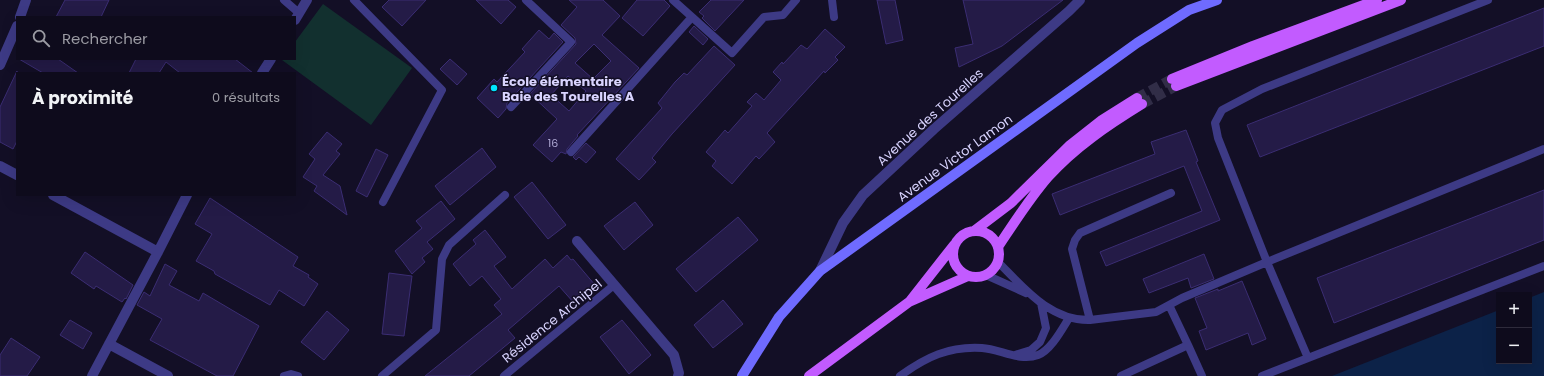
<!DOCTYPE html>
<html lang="fr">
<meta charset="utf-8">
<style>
:root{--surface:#0e0b1c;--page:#171425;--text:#f1f3f6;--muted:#9b9ba3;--line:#2e2b3b}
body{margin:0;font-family:Poppins,sans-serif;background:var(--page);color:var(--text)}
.controls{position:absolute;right:12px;bottom:12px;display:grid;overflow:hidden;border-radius:0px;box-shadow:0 4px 16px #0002}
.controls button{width:36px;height:36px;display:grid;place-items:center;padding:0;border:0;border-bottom:1px solid var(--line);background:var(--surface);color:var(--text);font:20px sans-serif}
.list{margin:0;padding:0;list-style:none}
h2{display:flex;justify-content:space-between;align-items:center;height:52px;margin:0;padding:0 16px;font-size:17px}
h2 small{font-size:13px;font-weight:400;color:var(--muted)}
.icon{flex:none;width:22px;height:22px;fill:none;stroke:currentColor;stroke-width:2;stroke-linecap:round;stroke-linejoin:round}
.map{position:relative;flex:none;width:1544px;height:376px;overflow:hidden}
.search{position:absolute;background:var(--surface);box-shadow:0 4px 16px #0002;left:16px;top:16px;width:280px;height:44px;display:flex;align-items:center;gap:10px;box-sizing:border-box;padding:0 14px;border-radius:0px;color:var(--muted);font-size:15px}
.panel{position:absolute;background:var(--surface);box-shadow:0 4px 16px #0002;left:16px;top:72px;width:280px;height:124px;border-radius:0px}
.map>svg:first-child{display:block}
.green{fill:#12302f}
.water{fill:#0c2248}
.building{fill:#241b47;stroke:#3b2d73;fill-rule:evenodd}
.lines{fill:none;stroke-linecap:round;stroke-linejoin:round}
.primary-tunnel{stroke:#312d47;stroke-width:10;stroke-dasharray:10 5;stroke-linecap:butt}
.lane{stroke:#3d3a85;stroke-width:8}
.street{stroke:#3d3a85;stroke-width:10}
.secondary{stroke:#6f6bff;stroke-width:10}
.primary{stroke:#c25bff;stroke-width:10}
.poi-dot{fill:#00e5ff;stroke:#130f26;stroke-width:1.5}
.labels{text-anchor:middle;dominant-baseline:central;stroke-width:3;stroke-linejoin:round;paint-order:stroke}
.number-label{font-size:11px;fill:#aca6d1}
.poi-label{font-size:13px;font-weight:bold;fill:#d9d4ff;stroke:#130f26;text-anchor:start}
.street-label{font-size:13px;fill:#d9d4ff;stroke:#130f26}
</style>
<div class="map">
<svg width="1544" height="376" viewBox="0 0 1544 376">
<rect width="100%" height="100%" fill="#130f26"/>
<path class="green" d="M323,4l89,64 -41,57 -89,-65 1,-1h12v-17z"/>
<path class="water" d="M1544,292v84h-212l167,-66v51h30v-63z"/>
<path class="building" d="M65,0h44l-8,17h-45z
M389,0h37l-24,26 -20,-19z
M476,0h32l8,7 -15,17z
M569,0h34l17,16 -18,19 37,33 -62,67 1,1 -11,13 -1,5 -5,-2 -9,10 -19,-17 24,-26 -27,-25 46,-50 -1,-6 -14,-13 16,-18zM594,44l17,17 -18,18 -18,-16zM568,76l18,15 -17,20 -18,-16z
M637,0h27l6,6 -27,30 -21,-18z
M711,0h33l-29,31 -13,-13 2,-2 -5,-4z
M877,0h18l8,40 -17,4z
M963,0h100l-61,46 -43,21 -4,-19 18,-4z
M1544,8v38l-284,111 -13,-32z
M694,26l14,13 -5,6 -14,-13z
M825,29l20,18 -10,10 3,3 -13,13 -1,-2 -57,62 8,9 -16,17 -3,-3 -24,28 -20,-18 4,-5 -10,-9 19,-22 3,3 24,-27 -5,-4 9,-9 8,7 17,-20 -8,-8 9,-10 1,2 18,-19 6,4z
M539,30l10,9 5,-6 9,9 -56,61 -1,6 -8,9 -21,-20 17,-19 3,3 28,-30 -3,-3z
M714,46l21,19 -63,69 -20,24 4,4 -17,18 -23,-21 46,-51 -4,-5 17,-21 9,-9 3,2z
M19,59h39l20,14h-35z
M136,59h99l18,14h-73l-14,-11 -7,11h-30z
M450,59l17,15 -10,11 -17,-16z
M17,71v70l-4,8 -13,-7v-35z
M1186,130l12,31 -2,1 24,58 -114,46 -6,-14 102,-41 -18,-45 -124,49 -8,-21 103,-40 -4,-12z
M327,132l15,12 -6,7 4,3 -17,21 17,11 7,29 -33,-24 3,-5 -14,-9 12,-18 -6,-5z
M586,143l10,9 -10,11 -7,-6 -3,3 -3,-3z
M482,148l14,19 -46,38 -15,-19z
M376,149l12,6 -21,42 -11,-6z
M532,182l34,43 -18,14 -34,-42z
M1544,190v50l-210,83 -17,-45z
M210,198l88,59 -5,9 16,9 -1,2 10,7 -14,22 -25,-16 -9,15 -55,-31 -1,-3 -18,-10 16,-27 -17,-10z
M441,201l14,18 -28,23 6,7 -11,9 3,4 -13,12 -17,-23 27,-23 -6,-7z
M635,202l18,23 -29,25 -20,-24z
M738,217l20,23 -62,52 -20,-23z
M485,230l21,27 -12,9 18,23 33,-30 8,9 14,-13 4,5 2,-1 22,26 -21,18 -15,-17 -51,44 7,8 -46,38h-44l77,-62 -8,-9 7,-6 -19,-23 -12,10 -17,-22 23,-20 -3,-4z
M85,252l48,33 -7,14 -1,-1 -3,4 -26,-16 -2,3 -23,-16z
M1204,254l10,25 -23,9 -3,-10 -39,15 -6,-14z
M165,264l12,7 -8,14 30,16 4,-8 56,33 -26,50h-16l-67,-36 12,-21 -25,-14 7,-13 6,4z
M389,273l23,3 -8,60 -22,-2z
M1242,281l24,58 -14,6 -4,-12 -42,17 -7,-19 8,-3 -12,-30 23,-9v2z
M723,300l20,24 -30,24 -19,-23z
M327,311l22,19 -25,30 -23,-18z
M70,320l22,13 -9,16 -23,-14z
M622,320l29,35 -22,19 -29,-37z
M11,338l29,19 -13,19h-27v-21z"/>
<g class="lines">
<path class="primary-tunnel" d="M1137,98l35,-19
M1142,104l34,-18"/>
<path class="lane" d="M284,0l15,13
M354,0l88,90 -59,112
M832,0l2,17
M692,17l40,36 32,-36 19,-2 13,-15
M511,107l60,-65 -45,-42
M571,152l121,-135 -19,-17
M998,262c26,26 52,59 92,58l-18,-71 3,-9 5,-7 91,-40
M986,275l40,18
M1169,305l19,40
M1090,320l66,-8 26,-14 85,-36 -49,-124 -3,-15 7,-13 40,-21 226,-89
M1015,355l16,-5 9,-8 6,-14 -5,-25
M1308,358l-41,-96 277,-113
M284,376l7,-2 7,2
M382,376l54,-46 6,-71 7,-14 56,-50
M504,376l110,-91
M900,376c26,-19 49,-30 82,-28 18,1 38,14 56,7 13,-5 24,-26 31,-37
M1121,376l67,-31 14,31
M1262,376l282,-110"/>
<path class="street" d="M20,17l6,-17
M295,20l12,-20
M0,65l17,-39
M262,73l9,-14
M0,166l17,9
M53,195l105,57
M577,241l97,114 5,18 -1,3
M820,271l23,-48 20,-28 71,-66 135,-118 11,-11
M109,344l59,32
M92,376l66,-124 29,-57"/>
<path class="secondary" d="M742,376l37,-59 41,-46 317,-228 52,-33 28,-10"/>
<path class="primary" d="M1172,79l81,-33 124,-46
M1176,86l225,-86
M953 254a23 23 0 1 1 46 0a23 23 0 1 1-46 0Z
M974,231l37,-28 58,-57 33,-26 35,-22
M998,247c16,-24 31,-48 50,-70 27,-30 60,-52 94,-73
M910,301l44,-56
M809,376l100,-74 59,-26"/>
</g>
<circle class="poi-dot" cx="494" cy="88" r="4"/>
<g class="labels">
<g class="number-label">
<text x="553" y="143">16</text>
</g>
<g class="poi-label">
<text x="502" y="81">École élémentaire<tspan x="502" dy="15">Baie des Tourelles A</tspan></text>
</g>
<g class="street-label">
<text transform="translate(930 117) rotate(-42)">Avenue des Tourelles</text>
<text transform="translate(955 158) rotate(-36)">Avenue Victor Lamon</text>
<text transform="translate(552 321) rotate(-39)">Résidence Archipel</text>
</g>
</g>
</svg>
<div class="controls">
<button>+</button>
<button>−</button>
</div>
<div class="search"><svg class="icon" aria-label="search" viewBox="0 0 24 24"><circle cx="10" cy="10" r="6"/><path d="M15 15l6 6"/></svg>Rechercher</div>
<section class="panel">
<h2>À proximité<small>0 résultats</small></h2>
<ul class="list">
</ul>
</section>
</div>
